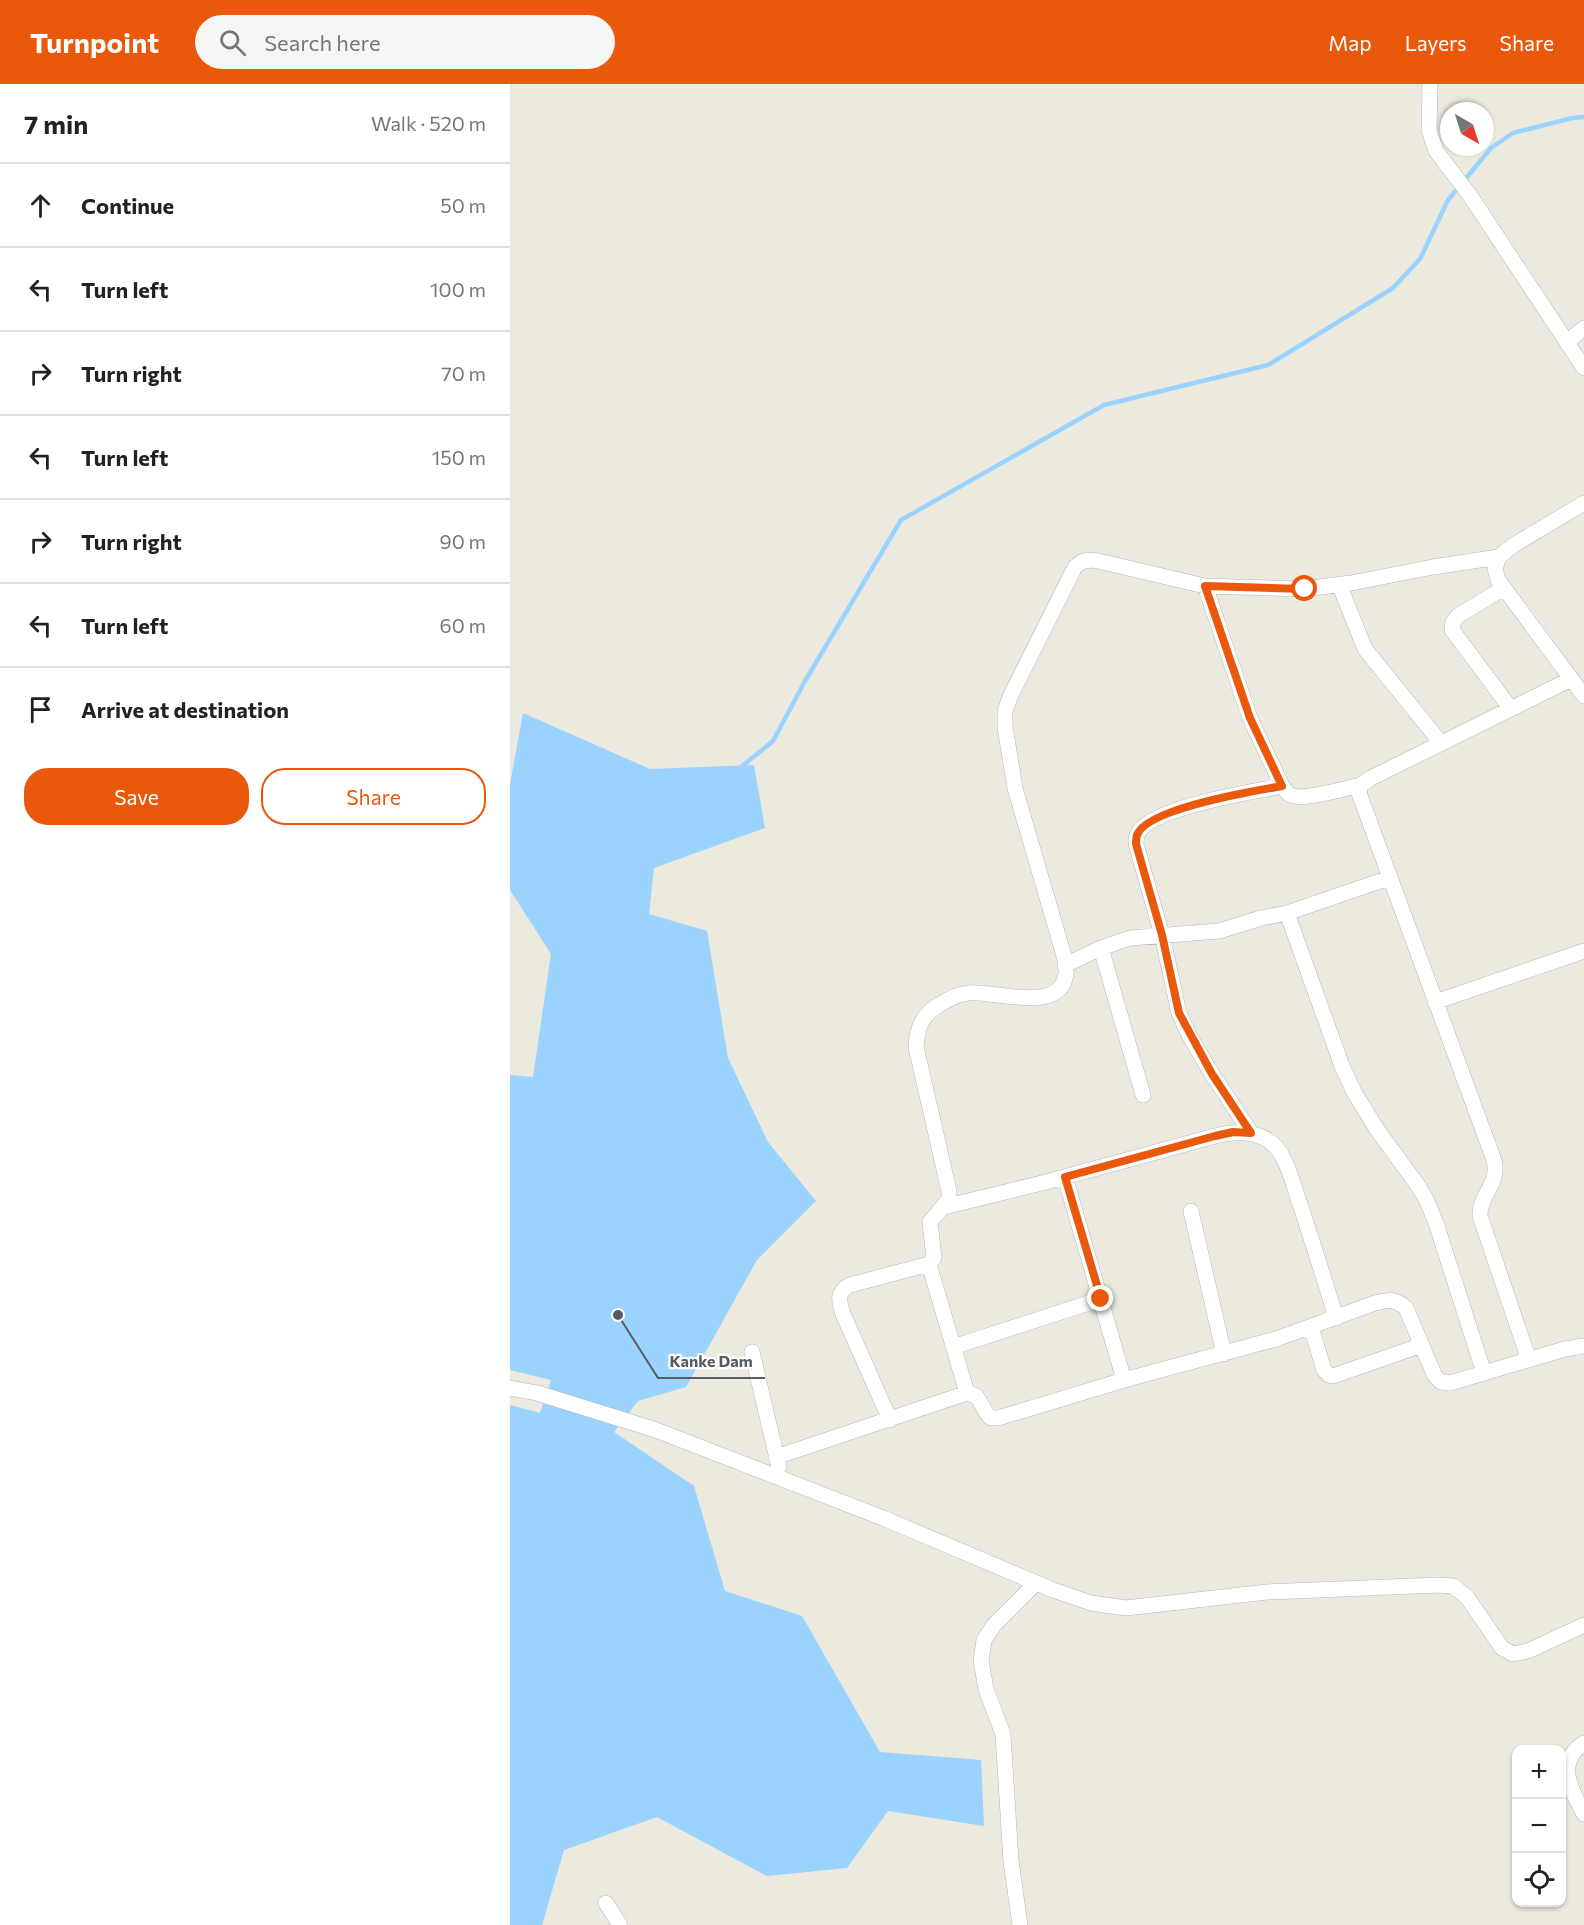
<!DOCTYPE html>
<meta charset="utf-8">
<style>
:root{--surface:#fff;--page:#f6f6f6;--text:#222;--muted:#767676;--line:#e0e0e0;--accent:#ea580c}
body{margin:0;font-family:Commissioner,sans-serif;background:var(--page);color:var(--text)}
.controls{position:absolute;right:18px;bottom:18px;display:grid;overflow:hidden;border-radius:12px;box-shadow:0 2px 4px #0004}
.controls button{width:54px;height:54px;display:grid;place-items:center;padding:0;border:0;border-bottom:2px solid var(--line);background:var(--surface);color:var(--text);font:30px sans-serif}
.compass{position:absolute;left:930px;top:18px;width:54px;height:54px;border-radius:50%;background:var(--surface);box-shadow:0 2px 4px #0004;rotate:141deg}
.stop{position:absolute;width:18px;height:18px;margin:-14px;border:4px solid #ea580c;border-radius:50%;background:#fff}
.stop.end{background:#ea580c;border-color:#fff;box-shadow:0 2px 6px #0008}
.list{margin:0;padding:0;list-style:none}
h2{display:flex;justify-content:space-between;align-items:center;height:78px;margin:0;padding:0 24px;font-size:26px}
h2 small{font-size:20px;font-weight:400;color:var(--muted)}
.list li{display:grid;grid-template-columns:39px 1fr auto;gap:18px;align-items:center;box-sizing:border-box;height:84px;padding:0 24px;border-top:2px solid var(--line)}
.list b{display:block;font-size:22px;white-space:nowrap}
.list em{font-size:20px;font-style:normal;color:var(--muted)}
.actions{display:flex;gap:12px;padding:18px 24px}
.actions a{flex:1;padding:14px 0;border:2px solid var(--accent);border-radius:24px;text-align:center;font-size:21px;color:var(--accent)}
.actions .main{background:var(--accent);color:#fff}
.icon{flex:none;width:33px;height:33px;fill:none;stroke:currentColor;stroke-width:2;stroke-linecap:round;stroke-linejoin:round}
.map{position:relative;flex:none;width:1074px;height:1841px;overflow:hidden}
header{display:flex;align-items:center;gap:36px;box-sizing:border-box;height:84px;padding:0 30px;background:var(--accent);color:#fff}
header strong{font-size:28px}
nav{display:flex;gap:33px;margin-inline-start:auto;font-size:21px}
.search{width:420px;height:54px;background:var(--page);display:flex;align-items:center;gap:15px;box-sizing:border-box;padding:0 21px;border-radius:33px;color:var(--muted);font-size:22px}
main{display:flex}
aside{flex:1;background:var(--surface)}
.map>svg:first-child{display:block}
.water{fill:#9bd3ff}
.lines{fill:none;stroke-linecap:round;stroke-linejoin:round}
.stream{stroke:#9bd3ff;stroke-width:4.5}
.minor-casing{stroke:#b5b7bd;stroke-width:16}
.minor{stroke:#fff;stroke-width:15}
.route{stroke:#ea580c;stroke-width:8}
.leader{fill:none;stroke:#585c61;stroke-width:2}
.callout-dot{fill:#585c61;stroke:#fff;stroke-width:2}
.callout-label{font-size:16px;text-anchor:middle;font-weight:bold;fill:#585c61;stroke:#fff;stroke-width:4.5;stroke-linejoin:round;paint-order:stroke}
</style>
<header>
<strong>Turnpoint</strong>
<div class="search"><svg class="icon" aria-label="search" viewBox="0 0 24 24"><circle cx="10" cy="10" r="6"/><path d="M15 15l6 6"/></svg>Search here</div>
<nav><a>Map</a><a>Layers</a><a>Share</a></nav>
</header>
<main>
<aside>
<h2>7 min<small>Walk · 520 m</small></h2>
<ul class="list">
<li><svg class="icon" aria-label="ahead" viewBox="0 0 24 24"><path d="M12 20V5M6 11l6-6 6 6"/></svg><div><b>Continue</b></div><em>50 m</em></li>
<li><svg class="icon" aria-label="left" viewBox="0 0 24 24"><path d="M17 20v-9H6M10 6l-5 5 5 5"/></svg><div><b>Turn left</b></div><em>100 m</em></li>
<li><svg class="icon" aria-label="right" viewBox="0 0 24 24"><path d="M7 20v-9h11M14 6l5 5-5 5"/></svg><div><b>Turn right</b></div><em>70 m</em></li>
<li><svg class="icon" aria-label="left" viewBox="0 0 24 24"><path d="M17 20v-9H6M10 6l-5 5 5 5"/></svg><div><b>Turn left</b></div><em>150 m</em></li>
<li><svg class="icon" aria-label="right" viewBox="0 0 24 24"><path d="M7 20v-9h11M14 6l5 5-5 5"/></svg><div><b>Turn right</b></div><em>90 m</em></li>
<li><svg class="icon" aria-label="left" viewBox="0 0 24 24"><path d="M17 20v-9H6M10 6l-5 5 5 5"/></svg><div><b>Turn left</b></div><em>60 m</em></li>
<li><svg class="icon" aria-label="arrive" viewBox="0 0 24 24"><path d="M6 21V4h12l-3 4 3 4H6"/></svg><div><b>Arrive at destination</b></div></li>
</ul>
<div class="actions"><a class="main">Save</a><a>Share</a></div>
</aside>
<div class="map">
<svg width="1074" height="1841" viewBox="0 0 1074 1841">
<rect width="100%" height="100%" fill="#ece9de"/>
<path class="water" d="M13,629l127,56 104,-4 11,63 -111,40 -5,46 58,17 21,127 40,84 48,59 -59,59 -71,127 -48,14 -24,31 80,54 31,105 77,25 78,136 101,8 3,66 -96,-15 -41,57 -80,8 -110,-59 -93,33 -22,75h-32v-520l30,8 11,-33 -41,-10v-295l23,2 18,-123 -41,-64v-106z"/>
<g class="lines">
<path class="stream" d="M230,684l33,-27 32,-60 96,-161 203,-115 164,-40 125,-77 27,-29 28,-59 43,-52 22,-15 59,-15 12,-1"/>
<defs>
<path id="minor" d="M920,0l-1,46 7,21 33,43 115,174
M1057,258l17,-14
M1074,419l-72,43 -13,11 -4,12 3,11 86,116
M829,500l26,65 76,94
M695,502l45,132 32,68c4,4 5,8 11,10 12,4 53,-8 68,-11
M994,504l-45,27 -6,7 -1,8 59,79
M777,829l55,153 12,26 24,39 41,56 8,14 9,22 48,150
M591,864l42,147
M555,881l36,-17 29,-10 89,-7 42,-13 26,-5 102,-35
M925,918l149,-51
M741,1049l-39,-59 -23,-39 -10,-22 -17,-78 -26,-91c0,-3 0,-6 1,-9 10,-27 118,-44 145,-49
M555,1093l59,203
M434,1123l102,-25 169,-46c21,-5 45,-6 61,11 12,13 19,44 25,60 12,37 24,74 35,111
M681,1127l33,143
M419,1180l38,129
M801,1243l13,43 5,5 4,1 89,-31
M443,1263l148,-48
M242,1268l27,115
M1019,1276l-49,-144c-1,-19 17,-31 15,-50 0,-4 -2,-9 -4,-14l-132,-359 2,-8 10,-7 200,-99
M0,1304l27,5 119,37 227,88 170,72 38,13 35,5 141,-16 171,-7 15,1 14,11 35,51 11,6 15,-3 56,-26
M380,1336l-47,-106c-4,-13 -7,-22 7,-29l79,-21 5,-6 -4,-36 19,-23v-8l-33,-144c1,-18 6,-33 23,-42 9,-6 19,-11 29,-12 26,-3 93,22 98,-19 1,-6 -1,-13 -2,-18l-49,-168 -10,-61v-16l5,-14 65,-130 8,-6 11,-1 111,26 100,3 46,-6 82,-16 66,-10
M266,1373l191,-64c15,1 14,17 24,25h7l126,-38 152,-41 99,-36c14,-3 19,-5 31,5l25,59 4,9 6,6 9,1 115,-34 19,-3
M1074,1659c-30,19 -12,48 0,71
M96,1819l14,22
M510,1841l-9,-64 -8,-127 -17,-45 -5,-28 3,-21 10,-15 42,-42"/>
</defs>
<use href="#minor" class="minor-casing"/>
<use href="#minor" class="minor"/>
</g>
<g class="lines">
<path class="route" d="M591,1215l-36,-122 150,-41 18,-4 18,1 -39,-59 -33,-61 -17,-78 -26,-91c0,-3 0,-6 1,-9 10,-27 118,-44 145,-49l-32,-68 -45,-132 100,3"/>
</g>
<path class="leader" d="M108 1231L148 1294H255"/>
<circle class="callout-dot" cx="108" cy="1231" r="6"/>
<g class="callout-label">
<text x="201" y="1283">Kanke Dam</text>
</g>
</svg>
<div class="controls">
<button>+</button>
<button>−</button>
<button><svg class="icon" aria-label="locate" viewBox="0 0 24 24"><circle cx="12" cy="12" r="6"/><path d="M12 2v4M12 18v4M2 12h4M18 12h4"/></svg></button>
</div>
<svg class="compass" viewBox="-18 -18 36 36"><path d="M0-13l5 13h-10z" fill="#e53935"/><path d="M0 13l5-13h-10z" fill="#767676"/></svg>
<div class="stop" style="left:795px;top:505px"></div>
<div class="stop end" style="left:591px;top:1215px"></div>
</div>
</main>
